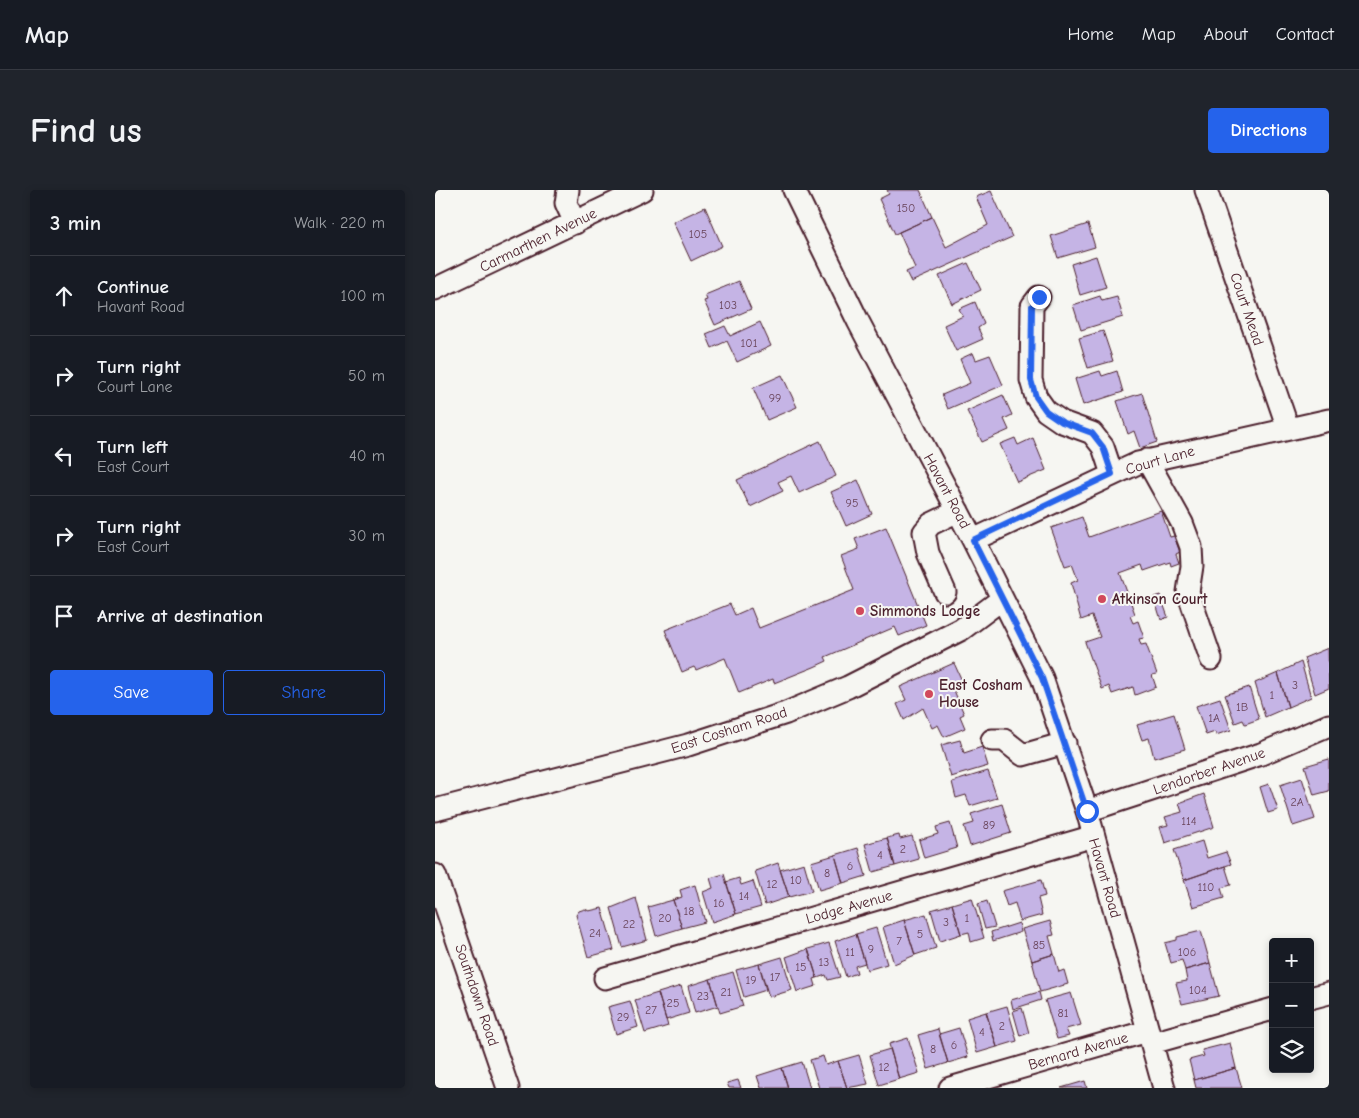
<!DOCTYPE html>
<meta charset="utf-8">
<style>
:root{--surface:#171b24;--page:#20242c;--text:#f1f3f6;--muted:#9ea1a6;--line:#363941;--accent:#2563eb}
body{margin:0;font-family:"Comic Neue",sans-serif;background:var(--page);color:var(--text)}
.controls{position:absolute;right:15px;bottom:15px;display:grid;overflow:hidden;border-radius:5px;box-shadow:0 2px 8px #0003}
.controls button{width:45px;height:45px;display:grid;place-items:center;padding:0;border:0;border-bottom:1px solid var(--line);background:var(--surface);color:var(--text);font:25px sans-serif}
.stop{position:absolute;width:15px;height:15px;margin:-11px;border:4px solid #2563eb;border-radius:50%;background:#fff}
.stop.end{background:#2563eb;border-color:#fff;box-shadow:0 1px 5px #0008}
.list{margin:0;padding:0;list-style:none}
h2{display:flex;justify-content:space-between;align-items:center;height:65px;margin:0;padding:0 20px;font-size:21px}
h2 small{font-size:16px;font-weight:400;color:var(--muted)}
.list li{display:grid;grid-template-columns:32px 1fr auto;gap:15px;align-items:center;box-sizing:border-box;height:80px;padding:0 20px;border-top:1px solid var(--line)}
.list b{display:block;font-size:19px;white-space:nowrap}
.list p{margin:0;font-size:16px;white-space:nowrap;color:var(--muted)}
.list em{font-size:16px;font-style:normal;color:var(--muted)}
.actions{display:flex;gap:10px;padding:15px 20px}
.actions a{flex:1;padding:11px 0;border:1px solid var(--accent);border-radius:5px;text-align:center;font-size:18px;color:var(--accent)}
.actions .main{background:var(--accent);color:#fff}
.icon{flex:none;width:28px;height:28px;fill:none;stroke:currentColor;stroke-width:2;stroke-linecap:round;stroke-linejoin:round}
.map{position:relative;flex:none;width:894px;height:898px;overflow:hidden;border-radius:5px}
header{display:flex;align-items:center;gap:30px;box-sizing:border-box;height:70px;padding:0 25px;background:var(--surface);border-bottom:1px solid var(--line)}
header strong{font-size:24px}
nav{display:flex;gap:28px;margin-inline-start:auto;font-size:18px}
.intro{display:flex;align-items:center;justify-content:space-between;box-sizing:border-box;height:120px;padding:0 30px}
h1{margin:0;font-size:35px}
.button{padding:12px 22px;border-radius:5px;background:var(--accent);color:#fff;font-size:18px;font-weight:700}
main{display:flex;gap:30px;padding:0 30px}
aside{flex:1;background:var(--surface);border-radius:5px;box-shadow:0 2px 8px #0003}
.map>svg:first-child{display:block}
.building{fill:#c5b4e5;stroke:#4a1f2b}
.lines{fill:none;stroke-linecap:round;stroke-linejoin:round}
.minor-casing{stroke:#4a1f2b;stroke-width:25}
.minor{stroke:#f6f6f2;stroke-width:21}
.route{stroke:#2563eb;stroke-width:6}
.poi-dot{fill:#d1495b;stroke:#f6f6f2;stroke-width:2}
.labels{text-anchor:middle;dominant-baseline:central;stroke-width:4;stroke-linejoin:round;paint-order:stroke}
.number-label{font-size:12px;fill:#69445a}
.street-label{font-size:15px;fill:#4a1f2b;stroke:#f6f6f2}
.poi-label{font-size:15px;font-weight:bold;fill:#4a1f2b;stroke:#f6f6f2;text-anchor:start}
</style>
<header>
<strong>Map</strong>
<nav><a>Home</a><a>Map</a><a>About</a><a>Contact</a></nav>
</header>
<div class="intro"><h1>Find us</h1><a class="button">Directions</a></div>
<main>
<aside>
<h2>3 min<small>Walk · 220 m</small></h2>
<ul class="list">
<li><svg class="icon" aria-label="ahead" viewBox="0 0 24 24"><path d="M12 20V5M6 11l6-6 6 6"/></svg><div><b>Continue</b><p>Havant Road</p></div><em>100 m</em></li>
<li><svg class="icon" aria-label="right" viewBox="0 0 24 24"><path d="M7 20v-9h11M14 6l5 5-5 5"/></svg><div><b>Turn right</b><p>Court Lane</p></div><em>50 m</em></li>
<li><svg class="icon" aria-label="left" viewBox="0 0 24 24"><path d="M17 20v-9H6M10 6l-5 5 5 5"/></svg><div><b>Turn left</b><p>East Court</p></div><em>40 m</em></li>
<li><svg class="icon" aria-label="right" viewBox="0 0 24 24"><path d="M7 20v-9h11M14 6l5 5-5 5"/></svg><div><b>Turn right</b><p>East Court</p></div><em>30 m</em></li>
<li><svg class="icon" aria-label="arrive" viewBox="0 0 24 24"><path d="M6 21V4h12l-3 4 3 4H6"/></svg><div><b>Arrive at destination</b></div></li>
</ul>
<div class="actions"><a class="main">Save</a><a>Share</a></div>
</aside>
<div class="map">
<svg width="894" height="898" viewBox="0 0 894 898">
<rect width="100%" height="100%" fill="#f6f6f2"/>
<filter id="ink" filterUnits="userSpaceOnUse"><feTurbulence type="fractalNoise" baseFrequency=".02" numOctaves="2"/><feDisplacementMap in="SourceGraphic" scale="10" xChannelSelector="R" yChannelSelector="G"/><feConvolveMatrix kernelMatrix="1 2 1 2 8 2 1 2 1" color-interpolation-filters="sRGB"/></filter>
<g filter="url(#ink)">
<path class="building" d="M452,0h33l12,27 -37,17 -16,-35 10,-5z
M556,1l21,46 -101,45 -5,-10 9,-4 -16,-36 33,-15 14,30 42,-22 -12,-28z
M270,17l17,39 -31,15 -18,-39z
M653,34l7,23 -37,11 -7,-22z
M661,66l10,31 -26,8 -9,-31z
M533,73l13,27 -29,14 -13,-28z
M304,91l12,28 -36,16 -11,-24 3,-1 -2,-5z
M665,106l2,5 15,-4 6,20 -42,13 -8,-25z
M540,112l9,22 -6,4 5,11 -27,12 -12,-26 19,-9 -4,-7z
M325,132l11,24 -34,16 -10,-21 -15,7 -6,-14 19,-8 5,10z
M668,141l10,30 -25,7 -9,-30z
M538,163l3,7 14,-5 13,30 -55,24 -6,-14 28,-12 -10,-24z
M665,181l2,5 15,-5 6,21 -40,13 -8,-26z
M347,185l15,32 -30,13 -14,-32z
M707,203l15,49 -17,6 -6,-17 -6,3 -11,-33z
M568,205l9,20 -8,4 5,11 -27,12 -15,-31z
M580,248l3,7 15,-7 13,32 -29,12 -17,-38z
M385,251l16,35 -37,17 -8,-17 -13,6 5,9 -33,16 -13,-27z
M423,290l14,34 -26,12 -15,-34z
M726,321l9,26 4,-1 6,16 -4,2 3,9 -8,3 -1,-4 -26,9 -2,-6 -22,8 15,41 -5,2 3,7 5,-2 6,17 -5,1 2,6 5,-1 11,30 -5,1 4,12 -21,8 -2,-8 -21,7 -3,-8 -7,3 -17,-47 15,-5 -8,-21 -11,4 -10,-37 7,-3 -6,-16 -7,2 -14,-38 31,-11 7,20z
M451,337l40,98 -27,11 -4,-9 -70,30 2,4 -13,6 -40,16 -1,-4 -34,14 -14,-35 -29,12 -2,-3 -12,5 -17,-42 65,-26 5,11 16,-7 8,20 95,-38 -13,-34 18,-7 -4,-10z
M725,405l8,22 -7,3 -7,-23z
M893,458l1,40 -14,6 -11,-36z
M866,472l10,35 -23,10 -10,-34z
M519,473l9,20 -10,5 11,26 -4,2 5,12 -21,9 -6,-12 -6,3 -9,-20 -19,12 -7,-16 9,-4 -6,-13z
M843,483l10,34 -23,10 -10,-34z
M814,497l10,32 -14,5 -2,-4 -8,3 -10,-28z
M785,508l11,32 -15,5 -1,-3 -9,3 -10,-29z
M739,524l11,35 -31,9 -5,-20 -7,2 -5,-15z
M525,550l4,13 18,-6 6,19 -37,11 -10,-32z
M894,569v32l-15,4 -9,-29z
M553,581l9,27 -27,8 -4,-11 -10,3 -4,-16z
M867,588l13,41 -22,7 -13,-41z
M834,594l9,26 -10,3 -8,-26z
M769,604l10,33 -49,16 -5,-16 8,-2 -3,-8 17,-5 -3,-9z
M567,614l9,29 -41,13 -6,-20 10,-3 -3,-9z
M515,633l7,25 -33,10 -5,-18 19,-6 -2,-7z
M464,645l1,4 12,-3 7,23 -24,7 -8,-28z
M452,648l8,28 -22,6 -8,-28z
M767,651l5,17 19,-6 5,12 -47,16 -10,-30z
M423,658l8,28 -23,7 -8,-28z
M400,665l8,28 -24,7 -8,-28z
M343,673l11,34 -24,8 -10,-34z
M369,673l8,28 -23,6 -9,-27z
M790,676l6,19 -10,3 3,10 -31,9 -9,-27z
M289,684l12,40 -24,8 -9,-30 10,-4 -3,-10z
M304,688l2,7 12,-4 8,26 -25,7 -10,-32z
M606,690l4,16 -7,2 4,17 -22,6 -5,-18 -8,3 -5,-15z
M260,695l10,37 -23,6 -9,-28 9,-3 -2,-7z
M201,708l11,42 -25,7 -11,-39z
M537,708l12,40 -13,4 -2,-10 -8,2 -9,-30z
M238,710l9,28 -26,8 -8,-29z
M552,711l8,26 -10,2 -7,-25z
M517,714l9,30 -21,7 -9,-31z
M167,718l12,42 -26,7 -12,-42 3,-4 6,-2 4,2z
M491,724l10,34 -21,7 -11,-35z
M469,730l11,35 -21,9 -11,-37z
M615,731l4,14 -5,1 5,18 -22,7 -10,-32z
M584,733l2,9 -28,9 -2,-9z
M441,738l11,36 -20,6 -11,-36z
M766,741l9,32 -25,7 -3,-10 -11,3 -6,-20 12,-3v-3z
M421,744l9,29 -10,3 2,7 -11,4 -11,-36z
M394,753l11,34 -12,3 -2,-5 -9,3 -9,-29z
M373,759l9,29 -3,1 2,7 -19,6 -11,-35z
M619,764l5,18 5,-2 4,14 -28,8 -8,-31z
M347,767l10,33 -23,7 -10,-33z
M775,773l9,33 -37,8 -6,-21 11,-2 -2,-11z
M324,774l7,26 -22,7 -8,-27z
M298,782l10,34 -23,7 -10,-34z
M275,789l8,27 -23,7 -7,-27z
M246,796l8,27 -23,7 -8,-27z
M604,802l2,8 -28,9 -2,-9z
M223,803l10,33 -23,7 -10,-33z
M636,803l10,32 -15,4 3,7 -12,3 -12,-39z
M195,811l8,26 -22,7 -8,-27z
M572,816l10,35 -20,6 -11,-35z
M587,818l7,25 -9,3 -7,-25z
M551,822l11,35 -20,6 -10,-35z
M524,838l9,29 -20,6 -9,-29z
M503,839l10,34 -20,6 -10,-34z
M473,848l11,35 -20,6 -10,-35z
M795,853l6,25 -42,12 -5,-20 15,-4 -2,-6z
M455,859l9,30 -20,6 -9,-30z
M424,865l9,29 -21,4 -9,-27z
M388,866l3,9 12,-4 9,27h-28l-9,-28z
M367,872l8,26h-22l-6,-20z
M347,878l6,20h-27l-4,-12z
M801,878l6,20h-46l-2,-8z
M303,890l3,8h-12l-2,-5z
M650,891l2,7h-26z"/>
<g class="lines">
<defs>
<path id="minor" d="M133,0l-2,13 9,20
M359,0l64,131 115,219 69,138 45,133 77,277
M771,0l82,238
M0,99l207,-99
M604,107l-7,9 -1,74 5,17 10,14 16,11 30,11 11,14 9,27
M712,270l35,63 9,24 1,19 -4,26 23,67
M538,350l165,-77 191,-43
M510,402l-17,-39 -4,-21 7,-8 27,-13
M557,550h12l19,15 42,-12
M0,620l253,-65 98,-32 62,-26 114,-58 40,-30
M652,621l174,-57 68,-29
M0,685l73,213
M170,788l489,-142
M875,808l19,-5
M717,853l121,-34
M515,898l198,-57"/>
</defs>
<use href="#minor" class="minor-casing"/>
<use href="#minor" class="minor"/>
</g>
</g>
<g class="lines" filter="url(#ink)">
<path class="route" d="M604,107l-7,9 -1,74 5,17 10,14 16,11 30,11 11,14 9,27 -139,66 69,138 45,133"/>
</g>
<g class="poi-dot">
<circle cx="667" cy="409" r="5"/>
<circle cx="425" cy="421" r="5"/>
<circle cx="494" cy="504" r="5"/>
</g>
<g class="labels">
<g class="number-label">
<text x="471" y="18">150</text>
<text x="263" y="44">105</text>
<text x="293" y="115">103</text>
<text x="314" y="153">101</text>
<text x="340" y="208">99</text>
<text x="417" y="313">95</text>
<text x="860" y="495">3</text>
<text x="837" y="505">1</text>
<text x="807" y="517">1B</text>
<text x="779" y="528">1A</text>
<text x="862" y="612">2A</text>
<text x="754" y="631">114</text>
<text x="554" y="635">89</text>
<text x="468" y="659">2</text>
<text x="445" y="665">4</text>
<text x="415" y="676">6</text>
<text x="392" y="683">8</text>
<text x="361" y="690">10</text>
<text x="337" y="694">12</text>
<text x="771" y="697">110</text>
<text x="309" y="706">14</text>
<text x="284" y="713">16</text>
<text x="254" y="721">18</text>
<text x="230" y="728">20</text>
<text x="532" y="728">1</text>
<text x="511" y="732">3</text>
<text x="194" y="734">22</text>
<text x="160" y="743">24</text>
<text x="485" y="744">5</text>
<text x="464" y="751">7</text>
<text x="604" y="755">85</text>
<text x="436" y="759">9</text>
<text x="415" y="762">11</text>
<text x="752" y="762">106</text>
<text x="389" y="772">13</text>
<text x="366" y="777">15</text>
<text x="340" y="787">17</text>
<text x="316" y="790">19</text>
<text x="763" y="800">104</text>
<text x="291" y="802">21</text>
<text x="268" y="806">23</text>
<text x="238" y="813">25</text>
<text x="216" y="820">27</text>
<text x="628" y="823">81</text>
<text x="188" y="827">29</text>
<text x="567" y="836">2</text>
<text x="547" y="842">4</text>
<text x="519" y="855">6</text>
<text x="498" y="859">8</text>
<text x="449" y="877">12</text>
</g>
<g class="street-label">
<text transform="translate(103 50) rotate(-26)">Carmarthen Avenue</text>
<text transform="translate(812 119) rotate(71)">Court Mead</text>
<text transform="translate(725 270) rotate(-16)">Court Lane</text>
<text transform="translate(512 301) rotate(62)">Havant Road</text>
<text transform="translate(294 540) rotate(-18)">East Cosham Road</text>
<text transform="translate(774 581) rotate(-19)">Lendorber Avenue</text>
<text transform="translate(670 688) rotate(74)">Havant Road</text>
<text transform="translate(414 717) rotate(-16)">Lodge Avenue</text>
<text transform="translate(42 805) rotate(71)">Southdown Road</text>
<text transform="translate(643 861) rotate(-16)">Bernard Avenue</text>
</g>
<g class="poi-label">
<text x="677" y="409">Atkinson Court</text>
<text x="435" y="421">Simmonds Lodge</text>
<text x="504" y="495">East Cosham<tspan x="504" dy="17">House</tspan></text>
</g>
</g>
</svg>
<div class="controls">
<button>+</button>
<button>−</button>
<button><svg class="icon" aria-label="layers" viewBox="0 0 24 24"><path d="M12 4l9 5-9 5-9-5zM3 14l9 5 9-5"/></svg></button>
</div>
<div class="stop" style="left:652px;top:621px"></div>
<div class="stop end" style="left:604px;top:107px"></div>
</div>
</main>
